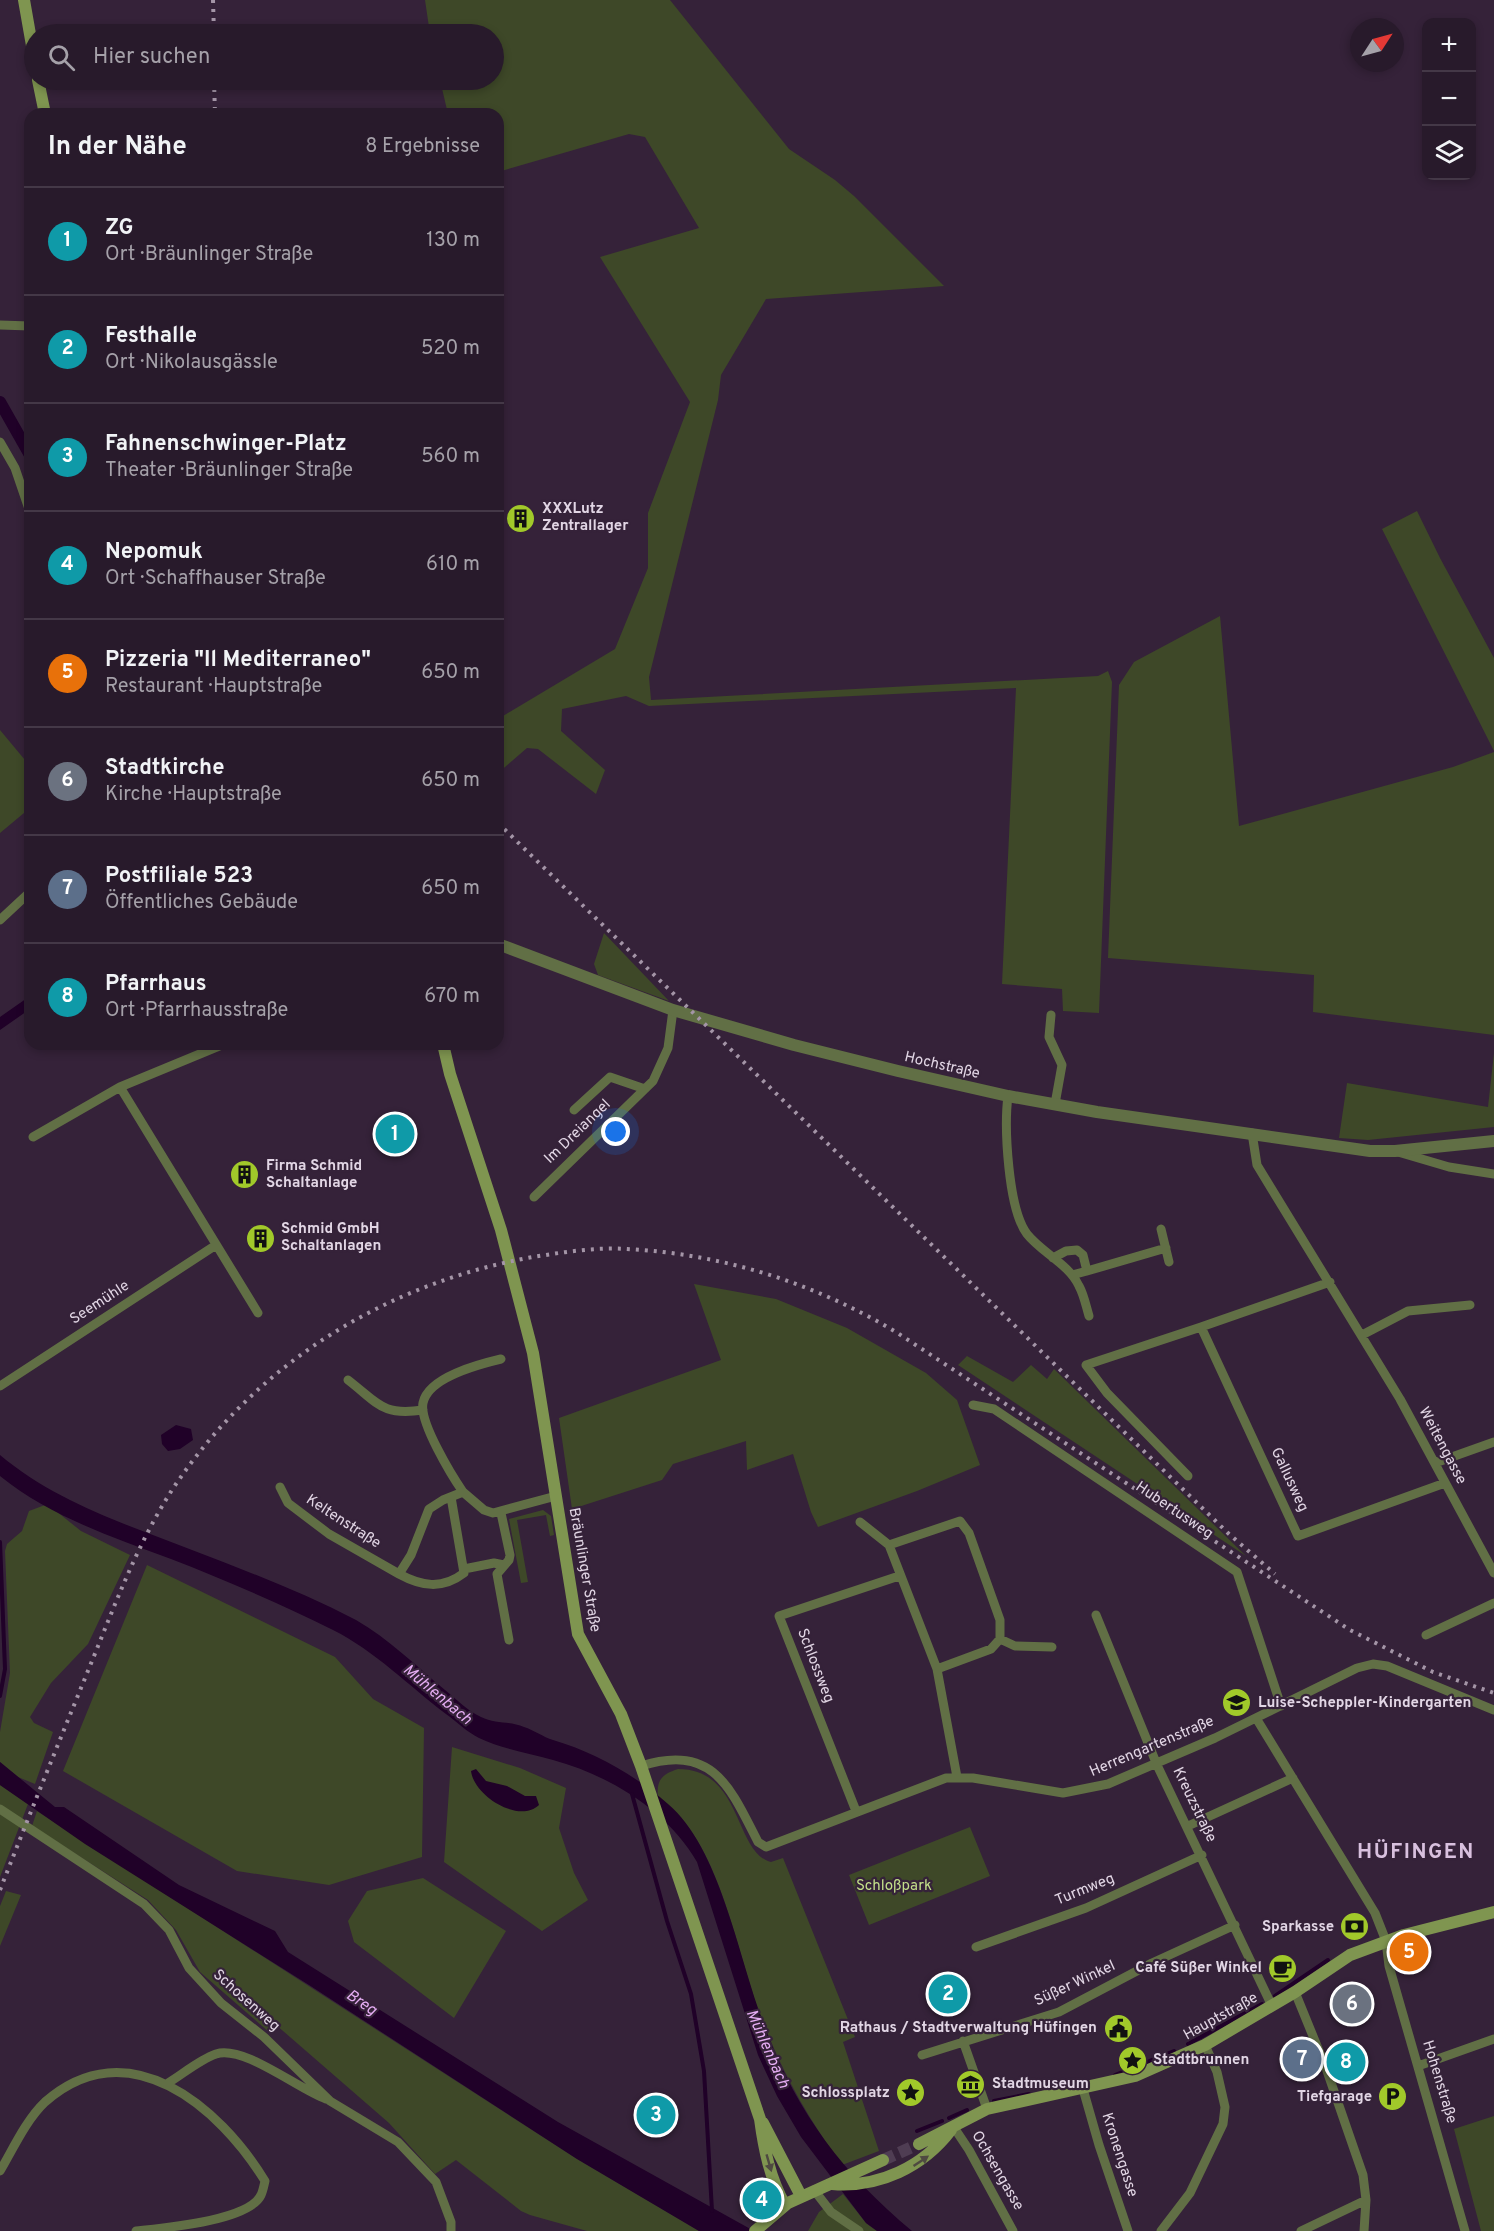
<!DOCTYPE html>
<html lang="de">
<meta charset="utf-8">
<style>
:root{--surface:#281a2b;--page:#302333;--text:#f1f3f6;--muted:#a5a1a9;--line:#443847;--accent:#d93025}
body{margin:0;font-family:Overpass,sans-serif;background:var(--page);color:var(--text)}
.controls{position:absolute;right:18px;top:18px;display:grid;overflow:hidden;border-radius:12px;box-shadow:0 3px 9px #0003}
.controls button{width:54px;height:54px;display:grid;place-items:center;padding:0;border:0;border-bottom:2px solid var(--line);background:var(--surface);color:var(--text);font:30px sans-serif}
.compass{position:absolute;left:1350px;top:18px;width:54px;height:54px;border-radius:50%;background:var(--surface);box-shadow:0 3px 9px #0003;rotate:54deg}
.you{position:absolute;left:616px;top:1132px;width:21px;height:21px;margin:-15px;border:4px solid #fff;border-radius:50%;background:#1a73e8;box-shadow:0 0 0 9px #1a73e833}
.badge{display:grid;place-items:center;width:39px;height:39px;border-radius:50%;background:var(--accent);color:#fff;font-size:20px;font-weight:700}
.pin{position:absolute;translate:-50% -50%;border:3px solid #fff;box-shadow:0 2px 6px #0006}
.list{margin:0;padding:0;list-style:none}
h2{display:flex;justify-content:space-between;align-items:center;height:78px;margin:0;padding:0 24px;font-size:26px}
h2 small{font-size:20px;font-weight:400;color:var(--muted)}
.list li{display:grid;grid-template-columns:39px 1fr auto;gap:18px;align-items:center;box-sizing:border-box;height:108px;padding:0 24px;border-top:2px solid var(--line)}
.list b{display:block;font-size:22px;white-space:nowrap}
.list p{margin:0;font-size:20px;white-space:nowrap;color:var(--muted)}
.list em{font-size:20px;font-style:normal;color:var(--muted)}
.icon{flex:none;width:33px;height:33px;fill:none;stroke:currentColor;stroke-width:2;stroke-linecap:round;stroke-linejoin:round}
.map{position:relative;flex:none;width:1494px;height:2231px;overflow:hidden}
.search{position:absolute;background:var(--surface);box-shadow:0 3px 9px #0003;left:24px;top:24px;width:480px;height:66px;display:flex;align-items:center;gap:15px;box-sizing:border-box;padding:0 21px;border-radius:33px;color:var(--muted);font-size:22px}
.panel{position:absolute;background:var(--surface);box-shadow:0 3px 9px #0003;left:24px;top:108px;width:480px;height:942px;border-radius:18px}
.map>svg:first-child{display:block}
.green{fill:#3e4828}
.water{fill:#200128}
.lines{fill:none;stroke-linecap:round;stroke-linejoin:round}
.stream{stroke:#200128;stroke-width:4}
.canal{stroke:#200128;stroke-width:12}
.secondary-tunnel{stroke:#4f3d53;stroke-width:12;stroke-dasharray:12 6;stroke-linecap:butt}
.minor{stroke:#616f45;stroke-width:9}
.tertiary{stroke:#616f45;stroke-width:12}
.secondary{stroke:#7f9550;stroke-width:12}
.rail{stroke:#a495a7;stroke-width:4;stroke-dasharray:3 6;stroke-linecap:butt}
.oneway{fill:#4f4a41}
.labels{text-anchor:middle;dominant-baseline:central;stroke-width:4.5;stroke-linejoin:round;paint-order:stroke}
.poi-label{font-size:15px;font-weight:bold;fill:#e2d6e5;stroke:#352239;text-anchor:start}
.street-label{font-size:15px;fill:#e2d6e5;stroke:#352239}
.park-label{font-size:15px;fill:#c3df8a;stroke:#352239}
.water-label{font-size:16px;font-style:italic;fill:#e5adf3;stroke:#352239}
.district-label{font-size:21px;font-weight:bold;letter-spacing:1.5px;fill:#d8c0de;stroke:#352239}
</style>
<div class="map">
<svg width="1494" height="2231" viewBox="0 0 1494 2231">
<rect width="100%" height="100%" fill="#352239"/>
<path class="green" d="M425,0h245l119,149 46,31 19,16 90,90 -178,13 -45,76 -3,25 -69,277 2,23 447,-24 10,-5 4,11 -13,331 -36,-2 -1,-22 -60,-5 14,-296 -367,18 -23,-10 -64,13 -1,22 44,39 -9,24 -58,-45 -11,-1 -29,25v-54l117,-70 33,-81v-55l42,-111 -90,-145 99,-29 -54,-91 -16,-3 -131,38v-58h-50l-8,-34h54v-46h-64z
M1417,511l23,47 54,100v93l-112,-222z
M1220,616l19,210 214,-59 41,-15v283l-181,-23 1,-37 -206,-17 11,-273 15,-23z
M0,730l30,36v42l-30,25z
M604,933l65,68 -71,-26 -4,-11z
M1494,1053v74l-126,13 -29,-2 8,-55 141,24z
M694,1284l82,15 71,29 79,45 31,27 23,65 -63,26 -99,36 -7,-15 -18,-58 -46,16 -1,-29 -73,23 -11,16 -90,29 -13,-91 162,-58z
M967,1356l46,26 18,-17 16,14 7,-10 192,187 -288,-191z
M45,1505l11,6 25,20 49,24 -42,89 -37,39 -21,34 4,6 19,9 -18,52 -17,-7 -18,-15v-30l10,-59 -5,-122 2,-7 15,-13 7,-20z
M543,1510l8,6 3,19 -4,1 -4,-21 -29,5 11,62 -7,1 -12,-64z
M147,1565l188,92 38,42 51,29 -2,129 -93,28 -92,-14 -174,-100z
M452,1747l68,21 46,20 -7,40 15,45 14,27 -46,31 -98,-69z
M678,1769c65,0 56,84 93,93l12,-4 72,179 -12,5 36,109 -37,14c-33,-45 -59,-91 -79,-143 -27,-68 -42,-183 -105,-225 -2,-18 5,-23 20,-28z
M0,1785l28,19 -28,73z
M37,1811l540,348 122,72h-112l-57,-16 -9,-4 -65,-51 -21,14 -46,-51 -114,-99 -5,9 -70,-61 -24,-42 -28,-30 -116,-74z
M970,1827l20,49 -121,49 -20,-50z
M423,1878l83,53 -52,87 -100,-76 -6,-21 19,-30z
M6,1891l15,4 -21,51v-40z
M1494,2116v115h-13l-27,-102z
M843,2194l23,29 11,8h-69l11,-19z"/>
<path class="water" d="M30,996v13l-30,21v-13z
M176,1425l15,4 2,11 -13,9 -12,2 -6,-7 -1,-9z
M0,1455c56,47 125,69 192,95 55,21 112,43 164,70 33,19 60,46 89,70 12,10 23,21 36,27 14,7 29,4 43,10 10,3 19,10 29,13 41,12 82,35 115,64 51,43 70,150 93,212 31,90 78,154 151,215h-35l-11,-8 -65,-86 -24,-41 -19,-41 -61,-193c-29,-51 -88,-87 -144,-102 -25,-7 -51,-11 -74,-22 -12,-6 -22,-16 -33,-24 -37,-28 -71,-63 -113,-84 -50,-25 -110,-51 -162,-71 -59,-22 -122,-43 -171,-83z
M0,1762l55,45h9l115,78 96,46 13,21 270,170 196,109h-55l-122,-72 -268,-174 -224,-141 -85,-59z
M476,1769l10,12 21,5 18,10h11l3,9c-20,19 -65,-9 -68,-34z"/>
<g class="lines">
<path class="stream" d="M0,1542l5,127 -5,27
M632,1794l35,127 24,73 13,77 8,140
M1275,1996l53,-36
M1188,2044l74,-40
M1115,2075l59,-24
M994,2101l35,-7
M949,2118l18,-8
M917,2131l25,-10"/>
<path class="canal" d="M0,402l30,53"/>
<path class="secondary-tunnel" d="M883,2160l36,-16"/>
<path class="minor" d="M0,325l30,1
M0,442l15,26 15,44
M0,920l30,-28
M1051,1015l-2,22 13,28 -7,39
M120,1087l138,226
M1008,1096c-4,31 0,113 19,138 15,19 42,30 52,52 5,9 7,20 10,30
M574,1110l36,-33 35,12
M1252,1133l5,32 143,234 94,174
M33,1137l87,-50 104,-43
M1398,1152l51,15 45,7
M534,1197l119,-116 15,-33 5,-38
M1161,1229l8,33
M1053,1258l13,-7 11,-1 6,5 4,16 -15,4
M1087,1271l79,-23
M1330,1282l-129,45 97,209 147,-53
M1362,1335l46,-24 62,-6
M348,1380c31,24 34,36 75,30
M0,1386l216,-141
M973,1405l21,4 243,163 44,134
M1435,1463l59,-21
M1188,1476l-81,-83 -21,-28 115,-38
M280,1487l8,16 41,31 70,40
M463,1492c-11,-16 -44,-70 -40,-89 5,-26 57,-39 78,-44
M451,1497l13,76c-22,17 -43,13 -65,1l12,-19 18,-46 14,-9 20,-8 21,18 9,3 63,-17
M501,1513l9,42 -1,5 -12,14 12,66
M860,1522l29,23 48,124 20,108
M889,1545l71,-24 9,12 31,87v19
M464,1569l30,-6 10,2
M1096,1615l61,150 115,241
M1426,1635l68,-32
M937,1669l54,-20 9,-10 15,7 37,1
M1256,1718l119,195 11,28 3,25 76,265
M641,1766c72,-23 89,21 117,76l8,5 180,-69h27l90,15 45,-9 107,-46 142,-70 16,-4 14,2 107,44
M0,1809l144,95 25,26 20,38 32,35 43,34 66,64 68,41 38,40 15,40v9
M856,1811l-77,-195 120,-40
M1188,1826l105,-48
M976,1947l110,-39 116,-53
M1295,1992l31,76 37,107 3,25 -2,31
M963,2041l24,68
M922,2055l137,-43 93,-49 83,-38
M1418,2066l76,-27
M168,2083c15,-9 31,-23 48,-29 28,-9 82,35 110,45
M1083,2089l16,56 29,86
M953,2126l16,24 44,81
M0,2171c13,-22 26,-51 45,-69 83,-73 174,4 220,79 -1,4 -2,10 -4,14 -12,26 -98,33 -125,36
M814,2190l17,22 28,19
M1161,2231l29,-38 33,-69 2,-17 -8,-35 -12,-27
M1301,2231l65,-31"/>
<path class="tertiary" d="M498,944l175,66 121,35 104,26 110,25 89,16 273,39h25l99,-10"/>
<path class="secondary" d="M24,0l10,57
M38,80l7,34
M443,1044l7,30 51,156 32,123 45,281 43,80 20,52 119,353c4,30 10,60 25,86
M763,2123l38,73
M919,2144l68,-35 148,-33 70,-31 90,-53 55,-37 54,-20 90,-23
M832,2184c47,4 91,-17 119,-54
M755,2231l33,-28 95,-43"/>
<path class="rail" d="M213,0l1,34
M214,80l1,34
M498,823l731,711 46,40
M0,1890c30,-77 61,-153 92,-229 24,-59 46,-118 80,-171 83,-126 214,-207 361,-233 31,-5 63,-10 94,-8 96,5 187,34 269,83l454,298 83,42 61,21"/>
</g>
<defs><path id="oneway-solid" d="M-6-.8H1V-3.2L6.5 0L1 3.2V.8H-6Z" transform="scale(1.5)"/></defs>
<g class="oneway">
<use href="#oneway-solid" transform="translate(921 2161) rotate(-34)"/>
<use href="#oneway-solid" transform="translate(769 2163) rotate(74)"/>
</g>
<defs>
<symbol id="building-disc" viewBox="-11 -11 22 22"><circle r="9.5" fill="#a1c92a" stroke="#352239"/><path d="M-4-6H4V6H1V3H-1V6H-4ZM-2.5-4.3h1.7v1.8h-1.7ZM.8-4.3h1.7v1.8H.8ZM-2.5-1h1.7V.8h-1.7ZM.8-1h1.7V.8H.8Z" fill="#111"/></symbol>
<symbol id="school-disc" viewBox="-11 -11 22 22"><circle r="9.5" fill="#a1c92a" stroke="#352239"/><path d="M0-5L7-2L0 1L-7-2ZM-4 1L0 2.5L4 1V4Q0 6-4 4Z" fill="#111"/></symbol>
<symbol id="bank-disc" viewBox="-11 -11 22 22"><circle r="9.5" fill="#a1c92a" stroke="#352239"/><path d="M-6-4H6V4H-6ZM0-2.3a2.3 2.3 0 1 0 0 4.6a2.3 2.3 0 1 0 0-4.6Z" fill="#111"/></symbol>
<symbol id="cafe-disc" viewBox="-11 -11 22 22"><circle r="9.5" fill="#a1c92a" stroke="#352239"/><path d="M-5.5-4.5H6V0H3Q3 3.5 0 3.5H-2.5Q-5.5 3.5-5.5 0ZM3-3.2v2h1.7v-2ZM-6 4.5H4V6H-6Z" fill="#111"/></symbol>
<symbol id="civic-disc" viewBox="-11 -11 22 22"><circle r="9.5" fill="#a1c92a" stroke="#352239"/><path d="M-.6-6.5H3V-4.5H.6V-3L4-1V1h2V6H-6V1h2V-1L-.6-3ZM-1.2 2.5V6h2.4V2.5Z" fill="#111"/></symbol>
<symbol id="sight-disc" viewBox="-11 -11 22 22"><circle r="9.5" fill="#a1c92a" stroke="#352239"/><path d="M0-6L1.8-2.2L6-1.7L2.9 1.2L3.7 5.4L0 3.3L-3.7 5.4L-2.9 1.2L-6-1.7L-1.8-2.2Z" fill="#111"/></symbol>
<symbol id="museum-disc" viewBox="-11 -11 22 22"><circle r="9.5" fill="#a1c92a" stroke="#352239"/><path d="M0-6L6-3V-2H-6V-3ZM-5-1h2V3h-2ZM-1-1h2V3h-2ZM3-1h2V3H3ZM-6 4H6V6H-6Z" fill="#111"/></symbol>
<symbol id="parking-disc" viewBox="-11 -11 22 22"><circle r="9.5" fill="#a1c92a" stroke="#352239"/><path d="M-3.5-5.5H1a3.5 3.5 0 0 1 0 7H-1V5.5H-3.5ZM-1-3.4V-.6H.8a1.4 1.4 0 0 0 0-2.8Z" fill="#111"/></symbol>
</defs>
<g fill-rule="evenodd">
<use href="#building-disc" x="504" y="502" width="33" height="33"/>
<use href="#building-disc" x="228" y="1158" width="33" height="33"/>
<use href="#building-disc" x="244" y="1222" width="33" height="33"/>
<use href="#school-disc" x="1220" y="1686" width="33" height="33"/>
<use href="#bank-disc" x="1338" y="1910" width="33" height="33"/>
<use href="#cafe-disc" x="1266" y="1952" width="33" height="33"/>
<use href="#civic-disc" x="1102" y="2012" width="33" height="33"/>
<use href="#sight-disc" x="1116" y="2044" width="33" height="33"/>
<use href="#museum-disc" x="954" y="2068" width="33" height="33"/>
<use href="#sight-disc" x="894" y="2076" width="33" height="33"/>
<use href="#parking-disc" x="1376" y="2080" width="33" height="33"/>
</g>
<g class="labels">
<g class="poi-label">
<text x="542" y="509">XXXLutz<tspan x="542" dy="17">Zentrallager</tspan></text>
<text x="266" y="1166">Firma Schmid<tspan x="266" dy="17">Schaltanlage</tspan></text>
<text x="281" y="1229">Schmid GmbH<tspan x="281" dy="17">Schaltanlagen</tspan></text>
<text x="1258" y="1703">Luise-Scheppler-Kindergarten</text>
<text x="1334" y="1927" text-anchor="end">Sparkasse</text>
<text x="1262" y="1968" text-anchor="end">Café Süßer Winkel</text>
<text x="1097" y="2028" text-anchor="end">Rathaus / Stadtverwaltung Hüfingen</text>
<text x="1153" y="2060">Stadtbrunnen</text>
<text x="992" y="2084">Stadtmuseum</text>
<text x="890" y="2093" text-anchor="end">Schlossplatz</text>
<text x="1372" y="2097" text-anchor="end">Tiefgarage</text>
</g>
<g class="street-label">
<text transform="translate(942 1066) rotate(13)">Hochstraße</text>
<text transform="translate(578 1132) rotate(-44)">Im Dreiangel</text>
<text transform="translate(100 1303) rotate(-33)">Seemühle</text>
<text transform="translate(1442 1446) rotate(62)">Weitengasse</text>
<text transform="translate(1289 1480) rotate(65)">Gallusweg</text>
<text transform="translate(1174 1511) rotate(34)">Hubertusweg</text>
<text transform="translate(343 1522) rotate(33)">Keltenstraße</text>
<text transform="translate(584 1570) rotate(80)">Bräunlinger Straße</text>
<text transform="translate(815 1666) rotate(69)">Schlossweg</text>
<text transform="translate(1152 1747) rotate(-23)">Herrengartenstraße</text>
<text transform="translate(1194 1805) rotate(64)">Kreuzstraße</text>
<text transform="translate(1085 1890) rotate(-22)">Turmweg</text>
<text transform="translate(1075 1984) rotate(-25)">Süßer Winkel</text>
<text transform="translate(246 2001) rotate(42)">Schosenweg</text>
<text transform="translate(1221 2017) rotate(-29)">Hauptstraße</text>
<text transform="translate(1439 2082) rotate(73)">Hohenstraße</text>
<text transform="translate(1119 2155) rotate(72)">Kronengasse</text>
<text transform="translate(997 2171) rotate(60)">Ochsengasse</text>
</g>
<g class="park-label">
<text x="894" y="1886">Schloßpark</text>
</g>
<g class="water-label">
<text transform="translate(437 1695) rotate(40)">Mühlenbach</text>
<text transform="translate(361 2003) rotate(34)">Breg</text>
<text transform="translate(767 2049) rotate(66)">Mühlenbach</text>
</g>
<g class="district-label">
<text x="1416" y="1852">HÜFINGEN</text>
</g>
</g>
</svg>
<div class="controls">
<button>+</button>
<button>−</button>
<button><svg class="icon" aria-label="layers" viewBox="0 0 24 24"><path d="M12 4l9 5-9 5-9-5zM3 14l9 5 9-5"/></svg></button>
</div>
<svg class="compass" viewBox="-18 -18 36 36"><path d="M0-13l5 13h-10z" fill="#e53935"/><path d="M0 13l5-13h-10z" fill="#a5a1a9"/></svg>
<div class="you"></div>
<div class="pin badge" style="left:395px;top:1134px;background:#0f9aa8">1</div>
<div class="pin badge" style="left:948px;top:1994px;background:#0f9aa8">2</div>
<div class="pin badge" style="left:656px;top:2115px;background:#0f9aa8">3</div>
<div class="pin badge" style="left:762px;top:2200px;background:#0f9aa8">4</div>
<div class="pin badge" style="left:1409px;top:1952px;background:#e8710a">5</div>
<div class="pin badge" style="left:1352px;top:2004px;background:#6b7280">6</div>
<div class="pin badge" style="left:1302px;top:2059px;background:#5c6f8a">7</div>
<div class="pin badge" style="left:1346px;top:2062px;background:#0f9aa8">8</div>
<div class="search"><svg class="icon" aria-label="search" viewBox="0 0 24 24"><circle cx="10" cy="10" r="6"/><path d="M15 15l6 6"/></svg>Hier suchen</div>
<section class="panel">
<h2>In der Nähe<small>8 Ergebnisse</small></h2>
<ul class="list">
<li><span class="badge" style="background:#0f9aa8">1</span><div><b>ZG</b><p>Ort · Bräunlinger Straße</p></div><em>130 m</em></li>
<li><span class="badge" style="background:#0f9aa8">2</span><div><b>Festhalle</b><p>Ort · Nikolausgässle</p></div><em>520 m</em></li>
<li><span class="badge" style="background:#0f9aa8">3</span><div><b>Fahnenschwinger-Platz</b><p>Theater · Bräunlinger Straße</p></div><em>560 m</em></li>
<li><span class="badge" style="background:#0f9aa8">4</span><div><b>Nepomuk</b><p>Ort · Schaffhauser Straße</p></div><em>610 m</em></li>
<li><span class="badge" style="background:#e8710a">5</span><div><b>Pizzeria &quot;Il Mediterraneo&quot;</b><p>Restaurant · Hauptstraße</p></div><em>650 m</em></li>
<li><span class="badge" style="background:#6b7280">6</span><div><b>Stadtkirche</b><p>Kirche · Hauptstraße</p></div><em>650 m</em></li>
<li><span class="badge" style="background:#5c6f8a">7</span><div><b>Postfiliale 523</b><p>Öffentliches Gebäude</p></div><em>650 m</em></li>
<li><span class="badge" style="background:#0f9aa8">8</span><div><b>Pfarrhaus</b><p>Ort · Pfarrhausstraße</p></div><em>670 m</em></li>
</ul>
</section>
</div>
